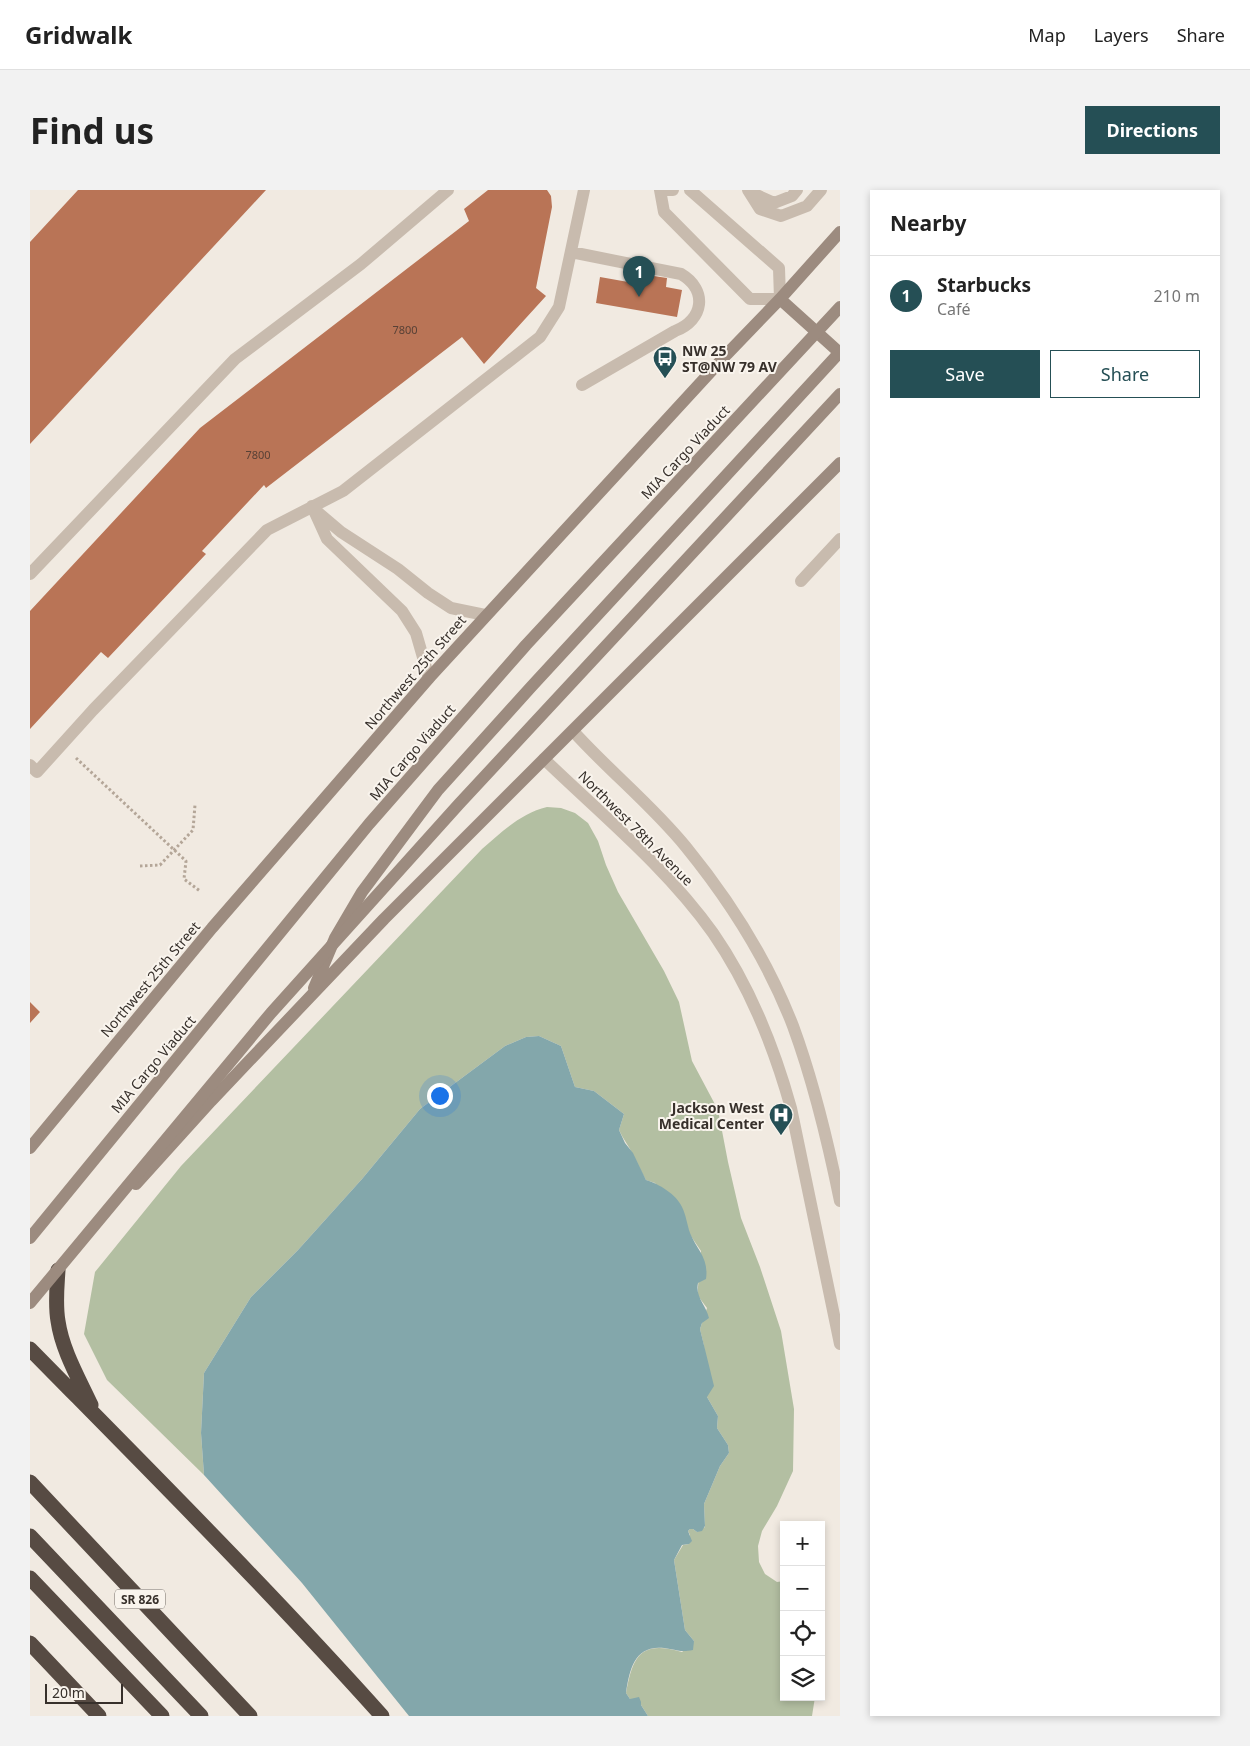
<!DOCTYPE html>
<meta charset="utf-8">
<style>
:root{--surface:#fff;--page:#f2f2f2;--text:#222;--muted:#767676;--line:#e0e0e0;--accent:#254f55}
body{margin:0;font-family:"Noto Sans",sans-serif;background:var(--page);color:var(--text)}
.controls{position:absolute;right:15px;bottom:15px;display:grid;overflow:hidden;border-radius:0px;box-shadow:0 2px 8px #0003}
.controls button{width:45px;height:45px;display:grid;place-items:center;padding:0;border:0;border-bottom:1px solid var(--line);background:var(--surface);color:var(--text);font:25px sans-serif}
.scale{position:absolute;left:15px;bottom:12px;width:78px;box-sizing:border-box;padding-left:5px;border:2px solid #37302b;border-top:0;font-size:14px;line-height:18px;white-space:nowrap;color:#37302b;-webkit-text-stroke:4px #f9f4ed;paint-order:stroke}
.you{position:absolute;left:409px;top:905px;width:18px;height:18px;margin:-12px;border:4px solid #fff;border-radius:50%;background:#1a73e8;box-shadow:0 0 0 8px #1a73e833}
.badge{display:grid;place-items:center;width:32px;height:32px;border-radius:50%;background:var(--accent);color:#fff;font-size:16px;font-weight:700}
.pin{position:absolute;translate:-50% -41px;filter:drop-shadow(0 1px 2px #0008)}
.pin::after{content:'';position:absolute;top:26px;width:18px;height:15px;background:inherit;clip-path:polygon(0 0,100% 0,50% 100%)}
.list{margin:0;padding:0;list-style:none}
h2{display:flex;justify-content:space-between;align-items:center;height:65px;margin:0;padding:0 20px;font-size:21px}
h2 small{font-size:16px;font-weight:400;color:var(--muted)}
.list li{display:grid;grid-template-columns:32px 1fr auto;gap:15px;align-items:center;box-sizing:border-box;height:80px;padding:0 20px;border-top:1px solid var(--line)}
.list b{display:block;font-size:19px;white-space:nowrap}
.list p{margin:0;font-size:16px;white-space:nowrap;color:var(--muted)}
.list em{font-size:16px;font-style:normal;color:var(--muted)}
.actions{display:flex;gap:10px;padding:15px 20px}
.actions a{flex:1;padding:11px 0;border:1px solid var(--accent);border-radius:0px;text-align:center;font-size:18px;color:var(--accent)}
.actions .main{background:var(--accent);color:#fff}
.icon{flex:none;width:28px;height:28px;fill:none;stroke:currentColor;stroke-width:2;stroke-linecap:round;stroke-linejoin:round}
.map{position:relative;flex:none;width:810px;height:1526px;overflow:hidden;border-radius:0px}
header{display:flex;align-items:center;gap:30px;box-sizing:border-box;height:70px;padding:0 25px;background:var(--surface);border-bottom:1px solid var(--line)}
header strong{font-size:24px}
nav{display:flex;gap:28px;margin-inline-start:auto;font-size:18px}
.intro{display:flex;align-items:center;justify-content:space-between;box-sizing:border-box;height:120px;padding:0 30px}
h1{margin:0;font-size:35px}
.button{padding:12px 22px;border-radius:0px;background:var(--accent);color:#fff;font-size:18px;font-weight:700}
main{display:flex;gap:30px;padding:0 30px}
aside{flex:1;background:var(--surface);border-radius:0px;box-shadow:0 2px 8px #0003}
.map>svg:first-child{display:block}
.green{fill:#b3bfa2}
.water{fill:#83a7ab}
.building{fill:#b97456}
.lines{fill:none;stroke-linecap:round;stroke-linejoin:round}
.path{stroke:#b4a698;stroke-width:3;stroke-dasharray:2.5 2.5;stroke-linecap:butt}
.service{stroke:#c8bbae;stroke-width:12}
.minor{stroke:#c8bbae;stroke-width:12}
.secondary{stroke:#9c8b7f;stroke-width:12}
.motorway{stroke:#574b43;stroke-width:15}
.secondary-bridge{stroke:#9c8b7f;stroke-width:12}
.labels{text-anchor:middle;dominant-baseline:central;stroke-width:4;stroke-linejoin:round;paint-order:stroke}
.number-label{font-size:11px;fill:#584136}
.shield{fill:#f9f4ed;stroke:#716b65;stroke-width:1}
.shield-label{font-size:12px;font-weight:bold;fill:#37302b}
.poi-label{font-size:14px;font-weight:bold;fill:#37302b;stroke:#f9f4ed;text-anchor:start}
.street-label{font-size:14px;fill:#37302b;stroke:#f9f4ed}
</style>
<header>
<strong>Gridwalk</strong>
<nav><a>Map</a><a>Layers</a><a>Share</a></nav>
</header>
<div class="intro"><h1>Find us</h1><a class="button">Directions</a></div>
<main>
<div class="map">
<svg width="810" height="1526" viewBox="0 0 810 1526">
<rect width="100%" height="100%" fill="#f1eae1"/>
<path class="green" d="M517,617l14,1 14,5 13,10 10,18 8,24 12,27 46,79 15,31 13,59 26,49 10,52 13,56 19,49 21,64 13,78 -1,62 -16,35 -15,25 -4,15 1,16 6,12 12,8 7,-1v116h31l-3,19h-164l-7,-11 -11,-6 -4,-6c7,-38 15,-53 56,-41l12,-11 -9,-11 -11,-70 9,-15 6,-1 1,-9 -2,-4 2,-2h3l4,3 8,-5 -1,-23 16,-38 9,-13 -1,-8 -11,-17 1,-12 -11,-19 -3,-51 -4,-17 7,-21 -9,-12v-9l3,-36 -46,-68 -9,-3c-5,-8 -8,-17 -13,-25 -4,-9 -10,-16 -14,-25l5,-16 -30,-23 -19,-4 -14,-41 -22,-10 -13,1 -21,9 -85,63 -58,70 -64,71 -47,47 -47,76 -3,60 3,42 -97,-95 -23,-46 11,-62 86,-106 301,-317c20,-17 39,-36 65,-42z"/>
<path class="water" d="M509,846l22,10 14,41 19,4 30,23 -5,16 6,13 8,10 13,27c13,4 30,14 36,27 4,8 5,17 8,26 7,17 19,25 16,46l-8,4c-3,14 8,22 11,35l-7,5 -2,6 14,57 -7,11 11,19 -1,12 11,17 1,8 -9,13 -16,38 1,22 -3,5 -5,1 -4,-3h-3l-2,2 4,10 -3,3 -7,1 -8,15 11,70 9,11 -1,9c-10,2 -13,1 -23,-1 -34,-7 -40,17 -44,44l4,6 9,-2 2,5v3l7,11h-239l-107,-133 -98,-108 -3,-42 3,-60 47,-76 47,-47 64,-71 58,-70 85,-63 21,-9z"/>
<path class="building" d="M48,0h188l-236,254v-202z
M458,0h59l4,6 1,11 -16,81 10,8 -62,68 -22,-27 -196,151 -2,-3 -62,66 4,3 -98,104 -7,-6 -71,77v-118l170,-183 269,-207 -5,-12z
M617,85l20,3 -1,9 16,3 -5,27 -81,-14 4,-26 45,8z
M0,812l10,10 -10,11z"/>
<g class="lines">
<path class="path" d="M46,568l110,103 -2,18 16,12
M110,676l20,-1 33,-35 2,-25"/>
<path class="service" d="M718,0l12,19 21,7 26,-10 14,-16
M720,2l24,11 18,-7 5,-6
M541,62l110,22c27,16 23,46 -6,57l-93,54
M282,316l15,33 75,72 14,22 13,45
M285,320l26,22 57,37 30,24 23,15 34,7
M0,384l205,-215 126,-95 87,-74
M771,391l39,-42
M543,541c36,40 79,74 113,116 44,54 82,114 107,179 21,57 35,116 47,175
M514,569c58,56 122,108 169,174 36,52 61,114 78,175l49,236
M0,575l7,7 56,-62 174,-180 76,-39 197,-154 19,-30 25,-117"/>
<path class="minor" d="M630,0l4,22 86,87h30l-1,-31 -89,-78
M630,0h13"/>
<path class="secondary" d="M750,109l60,54
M284,798l21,-50 27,-46 76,-102 93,-103 309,-335
M0,958l182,-220 217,-250 298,-324 53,-55 60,-67
M106,994l75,-83 173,-182 456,-456"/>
<path class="motorway" d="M28,1080c-1,17 -3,34 0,51 4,29 21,58 33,84
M0,1159c119,121 239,241 352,367
M0,1292l220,234
M0,1346l171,180
M0,1388l132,138
M0,1453l69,73"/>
<path class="secondary-bridge" d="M0,1048l339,-414 157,-179 314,-338
M0,1113l241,-290 188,-209 381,-410"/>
</g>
<defs>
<symbol id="bus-pin" viewBox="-11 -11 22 30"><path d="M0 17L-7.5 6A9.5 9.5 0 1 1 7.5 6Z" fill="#254f55" stroke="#f9f4ed"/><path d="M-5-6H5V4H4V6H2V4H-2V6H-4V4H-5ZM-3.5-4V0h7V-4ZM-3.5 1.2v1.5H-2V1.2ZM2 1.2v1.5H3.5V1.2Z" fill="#fff"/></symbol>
<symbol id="hospital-pin" viewBox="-11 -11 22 30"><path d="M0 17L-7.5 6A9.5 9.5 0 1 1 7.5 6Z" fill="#254f55" stroke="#f9f4ed"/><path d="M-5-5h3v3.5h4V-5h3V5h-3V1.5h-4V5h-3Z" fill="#fff"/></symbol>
</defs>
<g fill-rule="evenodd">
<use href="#bus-pin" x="621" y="154" width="28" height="38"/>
<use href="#hospital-pin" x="737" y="911" width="28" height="38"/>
</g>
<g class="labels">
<g class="number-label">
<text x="375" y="139">7800</text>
<text x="228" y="264">7800</text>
</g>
<rect class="shield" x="85" y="1399.5" width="50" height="19" rx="4"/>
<g class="shield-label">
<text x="110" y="1409">SR 826</text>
</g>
<g class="poi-label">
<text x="652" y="160">NW 25<tspan x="652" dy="16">ST@NW 79 AV</tspan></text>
<text x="734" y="917" text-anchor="end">Jackson West<tspan x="734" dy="16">Medical Center</tspan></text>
</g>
<g class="street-label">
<text transform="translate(655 262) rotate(-47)">MIA Cargo Viaduct</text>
<text transform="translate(385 482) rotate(-49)">Northwest 25th Street</text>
<text transform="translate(382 562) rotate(-49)">MIA Cargo Viaduct</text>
<text transform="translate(606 638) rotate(45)">Northwest 78th Avenue</text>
<text transform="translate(120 789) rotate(-50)">Northwest 25th Street</text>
<text transform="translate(123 874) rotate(-50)">MIA Cargo Viaduct</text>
</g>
</g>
</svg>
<div class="controls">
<button>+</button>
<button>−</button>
<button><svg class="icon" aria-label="locate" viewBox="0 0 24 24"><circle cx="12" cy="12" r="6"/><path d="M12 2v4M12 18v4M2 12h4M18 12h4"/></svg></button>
<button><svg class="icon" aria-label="layers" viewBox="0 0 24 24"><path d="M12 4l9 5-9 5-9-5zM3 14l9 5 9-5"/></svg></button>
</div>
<div class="scale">20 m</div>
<div class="you"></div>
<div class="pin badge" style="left:609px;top:107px">1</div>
</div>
<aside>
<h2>Nearby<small></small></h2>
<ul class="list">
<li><span class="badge">1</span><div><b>Starbucks</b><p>Café</p></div><em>210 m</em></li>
</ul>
<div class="actions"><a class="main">Save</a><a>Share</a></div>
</aside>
</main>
